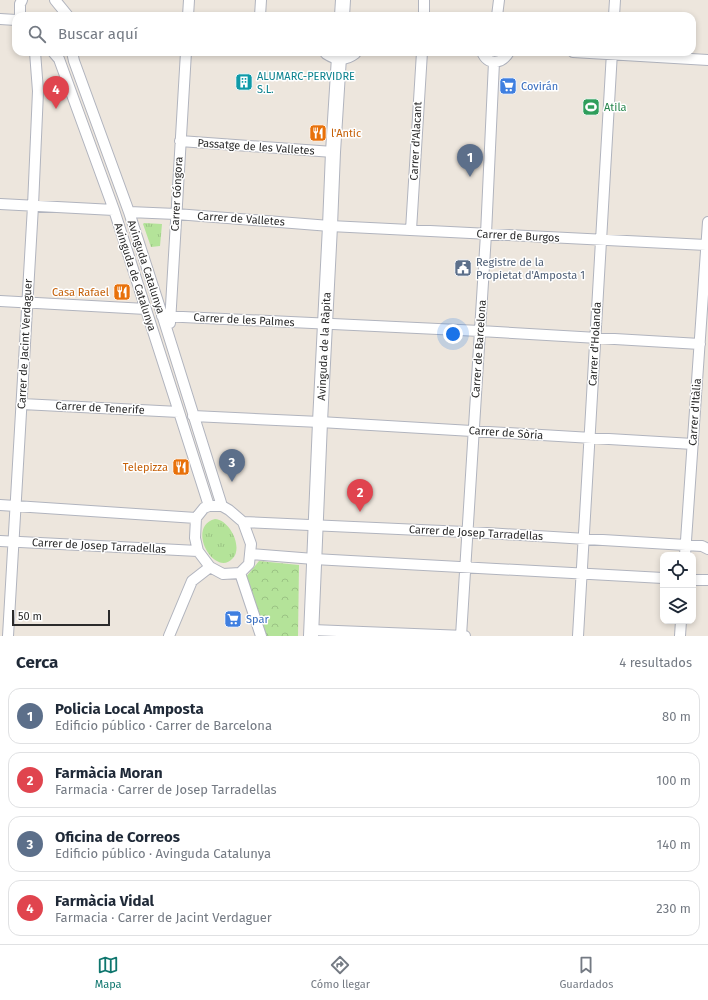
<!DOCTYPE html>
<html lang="es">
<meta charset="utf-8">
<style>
:root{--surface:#fff;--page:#f2f2f3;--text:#1f2937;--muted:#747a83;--line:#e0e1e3;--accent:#0f766e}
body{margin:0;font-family:"Fira Sans",sans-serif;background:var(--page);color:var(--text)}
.controls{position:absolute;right:12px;bottom:12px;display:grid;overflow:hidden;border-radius:8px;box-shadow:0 2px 6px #0003}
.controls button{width:36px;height:36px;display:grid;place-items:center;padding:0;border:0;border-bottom:1px solid var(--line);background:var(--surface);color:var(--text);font:20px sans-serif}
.scale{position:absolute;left:12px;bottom:10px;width:98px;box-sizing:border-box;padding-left:4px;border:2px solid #2b2b2b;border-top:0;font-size:11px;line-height:14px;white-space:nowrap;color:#2b2b2b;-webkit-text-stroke:3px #fff;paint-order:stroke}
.you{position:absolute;left:453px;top:334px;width:14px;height:14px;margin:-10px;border:3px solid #fff;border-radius:50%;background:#1a73e8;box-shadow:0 0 0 6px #1a73e833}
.badge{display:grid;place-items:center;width:26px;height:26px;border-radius:50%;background:var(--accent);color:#fff;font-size:13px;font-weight:700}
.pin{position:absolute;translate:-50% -33px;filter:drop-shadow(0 1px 2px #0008)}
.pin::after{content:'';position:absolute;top:21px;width:14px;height:12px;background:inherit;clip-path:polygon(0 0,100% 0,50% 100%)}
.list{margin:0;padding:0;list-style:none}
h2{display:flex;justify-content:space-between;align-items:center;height:52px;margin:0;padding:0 16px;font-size:17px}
h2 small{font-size:13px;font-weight:400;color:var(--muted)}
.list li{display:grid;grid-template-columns:26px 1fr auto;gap:12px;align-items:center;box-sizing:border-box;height:56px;margin:0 8px 8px;padding:0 8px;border:1px solid var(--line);border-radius:12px}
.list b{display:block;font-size:15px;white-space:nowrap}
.list p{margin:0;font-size:13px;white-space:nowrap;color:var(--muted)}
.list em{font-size:13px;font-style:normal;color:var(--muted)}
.icon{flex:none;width:22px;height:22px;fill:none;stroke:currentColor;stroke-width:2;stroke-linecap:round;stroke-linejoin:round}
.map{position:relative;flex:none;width:708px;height:636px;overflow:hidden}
.search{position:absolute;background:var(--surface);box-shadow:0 2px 6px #0003;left:12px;right:12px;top:12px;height:44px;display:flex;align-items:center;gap:10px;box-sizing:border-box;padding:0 14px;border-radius:12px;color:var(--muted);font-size:15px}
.sheet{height:308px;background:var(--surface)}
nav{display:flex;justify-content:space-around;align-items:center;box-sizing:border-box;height:56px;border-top:1px solid var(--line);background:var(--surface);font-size:11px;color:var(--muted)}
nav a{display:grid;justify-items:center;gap:2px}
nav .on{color:var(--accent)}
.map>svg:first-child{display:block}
.grass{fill:url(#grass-tufts)}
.forest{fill:url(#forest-crowns)}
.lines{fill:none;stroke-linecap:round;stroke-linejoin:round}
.street-casing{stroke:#b1b4be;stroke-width:12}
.secondary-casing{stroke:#b1b4be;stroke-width:16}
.street{stroke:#fff;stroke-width:10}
.secondary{stroke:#fff;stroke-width:14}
.labels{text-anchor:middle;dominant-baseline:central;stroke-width:3;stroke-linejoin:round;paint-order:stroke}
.culture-label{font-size:11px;fill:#0d838f;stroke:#fff;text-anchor:start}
.shop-label{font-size:11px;fill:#366cbe;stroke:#fff;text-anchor:start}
.leisure-label{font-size:11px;fill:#27864d;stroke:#fff;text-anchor:start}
.food-label{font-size:11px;fill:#c56008;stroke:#fff;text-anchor:end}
.street-label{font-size:11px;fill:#2b2b2b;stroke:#fff}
.service-label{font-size:11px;fill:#4e5e75;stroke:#fff;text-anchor:start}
</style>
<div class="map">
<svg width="708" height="636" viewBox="0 0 708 636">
<defs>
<pattern id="grass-tufts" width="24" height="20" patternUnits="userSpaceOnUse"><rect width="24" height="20" fill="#b4e399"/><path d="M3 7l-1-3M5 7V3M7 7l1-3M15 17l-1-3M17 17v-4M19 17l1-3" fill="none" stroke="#9bc384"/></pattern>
<pattern id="forest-crowns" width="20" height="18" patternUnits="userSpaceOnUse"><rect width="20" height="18" fill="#b4e399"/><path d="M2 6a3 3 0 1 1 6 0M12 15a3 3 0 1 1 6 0" fill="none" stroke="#9bc384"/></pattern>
</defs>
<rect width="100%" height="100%" fill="#ede6dd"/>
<path class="grass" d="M144,223l18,1 -2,22 -9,1 -8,-23z
M215,519c15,1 28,28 18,39 -18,21 -48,-31 -18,-39z"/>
<path class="forest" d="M259,561l40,4 -1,71h-32l-20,-59z"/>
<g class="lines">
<defs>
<path id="street" d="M55,0l13,16
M20,16v-12l2,-4
M188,16l1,-16
M260,16l1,-16
M424,16v-16
M497,16l2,-16
M614,16l1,-16
M0,19l16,1
M53,52l6,7 55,151 65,202 30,94
M72,52l2,9 55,151 31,96 62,198
M482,52c6,14 20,12 27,0
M573,52l135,8
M180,141l153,11
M0,204l114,6
M129,212l47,2 154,12 376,19
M411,230l11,-178
M0,301l146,8
M162,316l318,15 220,13
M170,323l16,-271
M22,404l157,8
M193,416l127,6 373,22
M0,505l196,13
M209,506h13l7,4 14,12 8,22 -2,20 -9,9 -17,1 -13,-7 -12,-16 -3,-13 1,-20 8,-10z
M243,522l244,11 215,13 6,3
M0,541l198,10
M250,554l64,5 349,19
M685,555l23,-333
M240,573l21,63
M693,580h15
M312,630l153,6
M8,636l25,-430 5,-115 -3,-39
M169,636l23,-55 18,-14
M461,636l25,-402 8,-172
M578,636l34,-584
M680,636l1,-15"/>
<g id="secondary">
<path d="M342,16l1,-16"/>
<path d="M327,52c9,6 18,7 27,0"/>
<path id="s1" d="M311,636l9,-214 10,-196 3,-74 6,-95"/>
</g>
</defs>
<use href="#street" class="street-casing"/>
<use href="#secondary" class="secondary-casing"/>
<use href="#street" class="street"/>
<use href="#secondary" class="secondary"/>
</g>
<defs>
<symbol id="building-square" viewBox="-11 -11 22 22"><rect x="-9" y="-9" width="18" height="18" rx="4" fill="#0f9aa8" stroke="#fff"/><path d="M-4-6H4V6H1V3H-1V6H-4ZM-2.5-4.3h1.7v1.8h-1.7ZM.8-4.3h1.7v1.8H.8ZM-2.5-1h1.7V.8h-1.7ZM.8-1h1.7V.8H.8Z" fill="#fff"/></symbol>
<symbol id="supermarket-square" viewBox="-11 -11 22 22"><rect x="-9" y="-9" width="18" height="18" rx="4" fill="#3f7fe0" stroke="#fff"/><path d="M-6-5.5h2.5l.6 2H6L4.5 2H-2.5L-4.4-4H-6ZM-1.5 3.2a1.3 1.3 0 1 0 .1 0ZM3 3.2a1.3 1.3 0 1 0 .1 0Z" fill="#fff"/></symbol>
<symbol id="stadium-square" viewBox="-11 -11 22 22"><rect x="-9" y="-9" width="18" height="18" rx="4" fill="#2e9e5b" stroke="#fff"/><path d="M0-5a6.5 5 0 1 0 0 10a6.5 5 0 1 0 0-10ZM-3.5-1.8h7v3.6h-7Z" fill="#fff"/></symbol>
<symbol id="restaurant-square" viewBox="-11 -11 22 22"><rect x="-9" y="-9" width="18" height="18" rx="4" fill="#e8710a" stroke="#fff"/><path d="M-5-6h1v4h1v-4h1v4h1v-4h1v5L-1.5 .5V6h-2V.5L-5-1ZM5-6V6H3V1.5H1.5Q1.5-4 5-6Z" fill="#fff"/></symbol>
<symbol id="civic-square" viewBox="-11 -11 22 22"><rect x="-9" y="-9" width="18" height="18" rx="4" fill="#5c6f8a" stroke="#fff"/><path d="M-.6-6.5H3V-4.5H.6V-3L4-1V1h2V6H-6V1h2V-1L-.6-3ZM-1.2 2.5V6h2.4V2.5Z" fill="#fff"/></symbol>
</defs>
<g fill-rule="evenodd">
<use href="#building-square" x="234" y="72" width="20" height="20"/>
<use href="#supermarket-square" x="498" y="76" width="20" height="20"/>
<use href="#stadium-square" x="581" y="97" width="20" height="20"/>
<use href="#restaurant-square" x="308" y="123" width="20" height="20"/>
<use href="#civic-square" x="453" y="258" width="20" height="20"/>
<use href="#restaurant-square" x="112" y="282" width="20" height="20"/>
<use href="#restaurant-square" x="171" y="457" width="20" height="20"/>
<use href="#supermarket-square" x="223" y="609" width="20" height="20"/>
</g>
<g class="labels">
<g class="culture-label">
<text x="257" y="76">ALUMARC-PERVIDRE<tspan x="257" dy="13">S.L.</tspan></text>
</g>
<g class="shop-label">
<text x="521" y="86">Covirán</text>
<text x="246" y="619">Spar</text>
</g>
<g class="leisure-label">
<text x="604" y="107">Atila</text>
</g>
<g class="food-label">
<text x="331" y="133" text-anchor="start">l'Antic</text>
<text x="109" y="292">Casa Rafael</text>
<text x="168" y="467">Telepizza</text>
</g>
<g class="street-label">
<text transform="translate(416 141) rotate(-87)">Carrer d'Alacant</text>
<text transform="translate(256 147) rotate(4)">Passatge de les Valletes</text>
<text transform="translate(177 194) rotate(-87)">Carrer Góngora</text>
<text transform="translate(241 219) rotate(4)">Carrer de Valletes</text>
<text transform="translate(518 236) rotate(3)">Carrer de Burgos</text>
<text transform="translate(146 267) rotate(72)">Avinguda Catalunya</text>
<text transform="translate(135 277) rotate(72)">Avinguda de Catalunya</text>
<text transform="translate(244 320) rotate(3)">Carrer de les Palmes</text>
<text transform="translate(25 344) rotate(-87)">Carrer de Jacint Verdaguer</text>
<text transform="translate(595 344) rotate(-87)">Carrer d'Holanda</text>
<text stroke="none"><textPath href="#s1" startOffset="290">Avinguda de la Ràpita</textPath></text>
<text transform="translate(479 349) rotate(-86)">Carrer de Barcelona</text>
<text transform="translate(100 408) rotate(3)">Carrer de Tenerife</text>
<text transform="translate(695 412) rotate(-86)">Carrer d'Itàlia</text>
<text transform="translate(506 433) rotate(4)">Carrer de Sòria</text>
<text transform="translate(476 533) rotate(3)">Carrer de Josep Tarradellas</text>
<text transform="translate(99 546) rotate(3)">Carrer de Josep Tarradellas</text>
</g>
<g class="service-label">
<text x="476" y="262">Registre de la<tspan x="476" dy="13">Propietat d'Amposta 1</tspan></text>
</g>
</g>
</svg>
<div class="controls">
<button><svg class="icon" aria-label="locate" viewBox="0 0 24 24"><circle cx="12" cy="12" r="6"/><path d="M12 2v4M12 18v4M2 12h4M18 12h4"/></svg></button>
<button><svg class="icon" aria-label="layers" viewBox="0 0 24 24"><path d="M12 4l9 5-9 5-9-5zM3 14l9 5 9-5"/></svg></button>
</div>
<div class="scale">50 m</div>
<div class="you"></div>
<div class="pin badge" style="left:470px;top:177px;background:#5c6f8a">1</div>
<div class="pin badge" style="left:360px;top:512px;background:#e0444e">2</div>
<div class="pin badge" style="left:232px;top:482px;background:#5c6f8a">3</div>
<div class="pin badge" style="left:56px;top:109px;background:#e0444e">4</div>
<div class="search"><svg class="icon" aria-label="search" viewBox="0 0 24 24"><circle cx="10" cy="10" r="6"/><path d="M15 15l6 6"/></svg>Buscar aquí</div>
</div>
<section class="sheet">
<h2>Cerca<small>4 resultados</small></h2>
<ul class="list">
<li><span class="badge" style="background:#5c6f8a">1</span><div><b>Policia Local Amposta</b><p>Edificio público · Carrer de Barcelona</p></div><em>80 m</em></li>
<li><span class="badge" style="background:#e0444e">2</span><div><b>Farmàcia Moran</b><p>Farmacia · Carrer de Josep Tarradellas</p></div><em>100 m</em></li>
<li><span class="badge" style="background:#5c6f8a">3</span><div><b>Oficina de Correos</b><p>Edificio público · Avinguda Catalunya</p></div><em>140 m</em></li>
<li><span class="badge" style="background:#e0444e">4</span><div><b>Farmàcia Vidal</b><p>Farmacia · Carrer de Jacint Verdaguer</p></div><em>230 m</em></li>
</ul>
</section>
<nav>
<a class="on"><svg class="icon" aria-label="map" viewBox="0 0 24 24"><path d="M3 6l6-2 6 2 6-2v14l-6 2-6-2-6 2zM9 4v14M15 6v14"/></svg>Mapa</a>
<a><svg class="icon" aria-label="directions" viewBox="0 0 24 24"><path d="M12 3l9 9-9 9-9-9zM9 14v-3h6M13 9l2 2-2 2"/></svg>Cómo llegar</a>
<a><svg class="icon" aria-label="saved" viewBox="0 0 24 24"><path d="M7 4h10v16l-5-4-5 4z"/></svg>Guardados</a>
</nav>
